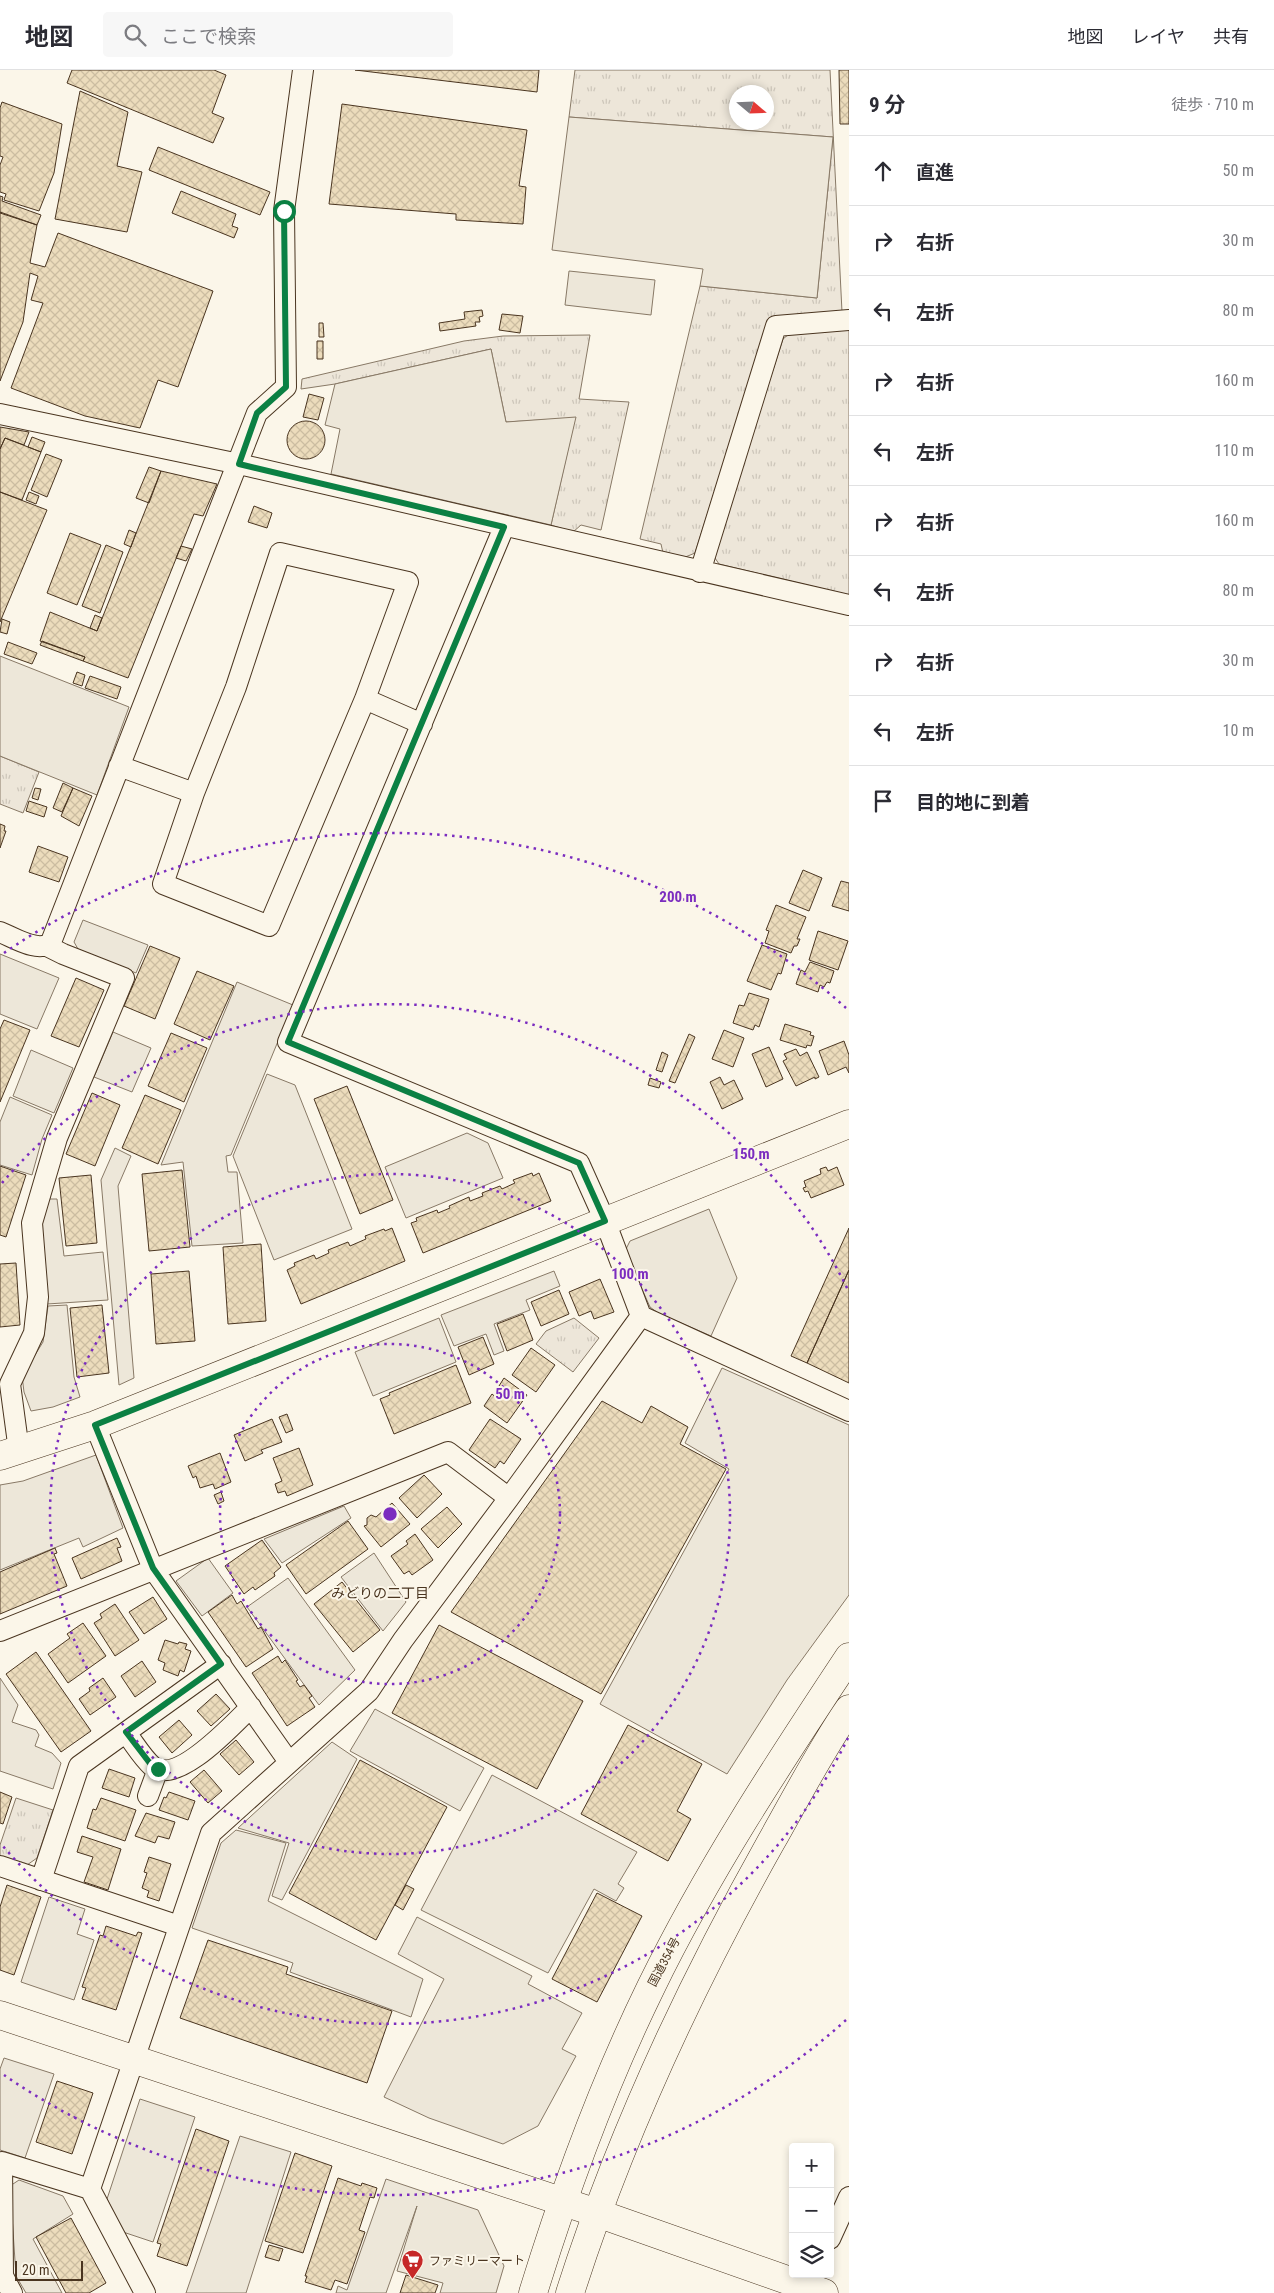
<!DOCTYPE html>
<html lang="ja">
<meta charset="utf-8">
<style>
:root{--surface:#fff;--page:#f7f7f7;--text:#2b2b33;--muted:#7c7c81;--line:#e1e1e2}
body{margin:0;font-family:"Roboto Condensed","Noto Sans JP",sans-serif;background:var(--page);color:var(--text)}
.controls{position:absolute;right:15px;bottom:15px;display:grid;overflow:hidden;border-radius:5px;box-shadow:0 2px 8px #0003}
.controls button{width:45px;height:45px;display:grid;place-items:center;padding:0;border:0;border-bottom:1px solid var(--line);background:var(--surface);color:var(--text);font:25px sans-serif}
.compass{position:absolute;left:729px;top:15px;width:45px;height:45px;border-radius:50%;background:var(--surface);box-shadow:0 2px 8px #0003;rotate:109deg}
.scale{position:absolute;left:15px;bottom:12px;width:68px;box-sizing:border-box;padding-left:5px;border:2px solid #4a3520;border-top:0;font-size:14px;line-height:18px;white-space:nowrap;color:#4a3520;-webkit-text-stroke:4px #fbf6e9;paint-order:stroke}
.stop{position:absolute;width:15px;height:15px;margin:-11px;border:4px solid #0b8043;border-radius:50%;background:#fff}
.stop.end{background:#0b8043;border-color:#fff;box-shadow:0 1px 5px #0008}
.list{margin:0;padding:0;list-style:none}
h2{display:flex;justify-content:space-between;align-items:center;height:65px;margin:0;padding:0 20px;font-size:21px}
h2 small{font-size:16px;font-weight:400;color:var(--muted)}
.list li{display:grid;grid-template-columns:32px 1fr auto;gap:15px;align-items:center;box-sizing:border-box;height:70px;padding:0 20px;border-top:1px solid var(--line)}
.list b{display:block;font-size:19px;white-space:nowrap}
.list em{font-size:16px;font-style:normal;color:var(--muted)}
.icon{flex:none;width:28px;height:28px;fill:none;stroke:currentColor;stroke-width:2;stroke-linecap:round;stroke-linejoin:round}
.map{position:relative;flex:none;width:849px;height:2223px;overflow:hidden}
header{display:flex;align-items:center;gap:30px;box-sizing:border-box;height:70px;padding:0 25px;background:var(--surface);border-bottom:1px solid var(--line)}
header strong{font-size:24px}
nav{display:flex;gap:28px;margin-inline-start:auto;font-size:18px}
.search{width:350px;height:45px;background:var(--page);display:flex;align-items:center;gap:12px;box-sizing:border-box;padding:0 18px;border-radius:5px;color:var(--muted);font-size:19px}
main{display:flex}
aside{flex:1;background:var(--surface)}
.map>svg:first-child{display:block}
.grass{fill:url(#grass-tufts);stroke:#887966;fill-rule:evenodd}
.parking{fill:#ede7d9;stroke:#887966}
.building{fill:url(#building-cross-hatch);stroke:#4a3520}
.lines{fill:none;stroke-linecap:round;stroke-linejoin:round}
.street-casing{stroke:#4a3520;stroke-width:22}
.secondary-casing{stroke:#4a3520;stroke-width:29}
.highway-casing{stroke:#4a3520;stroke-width:29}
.street{stroke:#fbf6e9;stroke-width:20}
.secondary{stroke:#fbf6e9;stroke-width:28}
.highway{stroke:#fbf6e9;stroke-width:28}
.route{stroke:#0b8043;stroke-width:6}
.ring{fill:none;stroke:#7b2cbf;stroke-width:2.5;stroke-dasharray:2.5 5}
.labels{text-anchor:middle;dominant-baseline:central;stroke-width:4;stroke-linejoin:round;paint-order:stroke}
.street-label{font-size:12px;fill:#4a3520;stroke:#fbf6e9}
.poi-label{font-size:12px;fill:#4a3520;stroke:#fbf6e9;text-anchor:start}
.neighbourhood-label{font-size:14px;fill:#4a3520;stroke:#fbf6e9}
.centre{fill:#7b2cbf;stroke:#fbf6e9;stroke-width:2.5}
.ring-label{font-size:15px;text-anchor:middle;font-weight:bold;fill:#7b2cbf;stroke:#fbf6e9;stroke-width:4;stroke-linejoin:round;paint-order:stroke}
</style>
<header>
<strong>地図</strong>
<div class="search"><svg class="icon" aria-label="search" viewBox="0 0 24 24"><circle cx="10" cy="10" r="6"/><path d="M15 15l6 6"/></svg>ここで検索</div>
<nav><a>地図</a><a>レイヤ</a><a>共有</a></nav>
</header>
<main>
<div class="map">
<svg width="849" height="2223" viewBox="0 0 849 2223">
<defs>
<pattern id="grass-tufts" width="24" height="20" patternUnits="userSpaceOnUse" patternTransform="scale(1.25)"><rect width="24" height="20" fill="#ede6d9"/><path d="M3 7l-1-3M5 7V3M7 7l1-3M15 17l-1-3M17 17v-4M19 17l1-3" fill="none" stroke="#cdc6ba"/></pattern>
<pattern id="building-cross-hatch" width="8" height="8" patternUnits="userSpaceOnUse" patternTransform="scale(1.25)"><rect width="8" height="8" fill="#ecdcbc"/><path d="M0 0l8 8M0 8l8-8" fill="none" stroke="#ccbda1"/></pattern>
</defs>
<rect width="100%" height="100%" fill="#fbf6e9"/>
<path class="grass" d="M575,0h255l12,242 -73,8 -74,233 -12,5 -20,-5 -2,-9 -21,-5 60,-253 117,12 16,-161 -264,-20zM736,22h30v30h-30z
M849,260v265l-130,-31 -6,-9 70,-216 6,-5z
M590,265l-11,64 50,3 -28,128 -20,-5 -8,7 -22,-7 24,-107 -69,4 -15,-73 -156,35 -34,5 1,-10 162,-38 39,-5z
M0,686l39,16 -16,41 -23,-9z
M574,1248l25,20 -26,34 -37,-28 10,-13z
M16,1728l37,12 -16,48 -10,7 -27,-9v-11z"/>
<path class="parking" d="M569,47l264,20 -16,161 -117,-12 3,-17 -151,-19z
M569,201l86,9 -4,35 -86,-10z
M491,279l15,73 70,-5 -25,108 -220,-51 9,-45 -15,-4 10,-41z
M0,586l129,51 -32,88 -97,-39z
M83,850l65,25 -12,28 -58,-24 -4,-7z
M0,884l59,24 -22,51 -37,-15z
M237,912l56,23 -62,150 -5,1 2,16h9l6,71 -51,3 -9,-84 -22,3z
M113,962l38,16 -19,44 -38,-15z
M31,980l42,18 -19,45 -41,-17z
M267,1004l28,11 57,144 -78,31 -41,-104z
M10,1027l42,18 -10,24 -10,36 -32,-10v-43z
M467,1063l21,10 15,35 -97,40 -21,-51z
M115,1078l16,8 -13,30 16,192 -15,7 -18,-205z
M49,1129h8l7,57 39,-4 5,48 -61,4 -6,-80z
M709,1139l28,69 -26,58 -53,-23 -8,-6 -25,-56 5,-10z
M554,1201l6,15 -34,14 4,10 -36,14 10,27 -10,4 -8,-21 -32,12 -13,-31z
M67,1235l7,72 6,20 -27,10 -22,4 -7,-19 -2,-16 21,-34 5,-36z
M439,1248l17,44 -83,34 -18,-44z
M722,1298l127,57v170l-62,85 -60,94 -127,-70 129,-235 -44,-26z
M96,1385l27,73 -40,19 -4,-9 -79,32v-85l23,-4z
M344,1436l7,12 -69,45 -18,-24z
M374,1483l32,49 -23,29 -42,-54z
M208,1488l25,35 -31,23 -26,-35z
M288,1508l67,92 -36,35 -72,-98z
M0,1608l18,27 -6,17 24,8 3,5 -4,11 17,7 9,10 -8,26 -53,-18z
M375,1639l109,59 -24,43 -110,-60z
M332,1672l25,17 -75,141 -10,-4 17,-53 -51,-15z
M492,1705l145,77 -19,32 6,4 -8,13 -22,-12 -46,84 -127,-63z
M236,1760l50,13 -18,58 155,78 -12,38 -121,-45 3,-9 -101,-35 29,-85z
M49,1827l36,12 -8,25 17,6 -20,60 -53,-18z
M417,1847l115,59 -4,8 54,29 -20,36 14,7 -38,70 -35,18 -74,-26 -45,-21 60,-118 -46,-25z
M4,1988l50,16 -29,84 -25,-8v-81z
M140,2029l55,18 -42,125 -30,-10 -16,-33z
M240,2066l51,16 -45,141h-60z
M386,2109l92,31 26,56 -8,27h-56l3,-10 -46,-12 20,-65 -31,87h-50l2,-7 9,4z
M19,2110l44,16 10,18 -40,25 29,54h-36l-10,-17 -6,-90z"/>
<path class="building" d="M72,0h142l12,5 -14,38 12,5 -11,25 -146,-60z
M355,0h184l-2,22z
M839,0h10v54h-9z
M80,21l48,21 -11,54 25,6 -15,60 -72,-13z
M2,32l60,22 -8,49 -15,38 -35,-11 2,-6 -6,-2v-27l3,-8 -3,-1v-48z
M342,34l185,26 -8,56 7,1 -3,37 -67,-4v-6l-127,-10z
M158,77l112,45 -10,23 -111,-45z
M181,121l55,23 -4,12 6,2 -4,10 -62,-25z
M0,126l3,1 -1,4 39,14 -4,10 -37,-12z
M0,142l37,13 -7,38 15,4 13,-34 155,58 -35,96 -20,-7 -18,48 -55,-12 -74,-28 32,-85 -12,-3 7,-24 -8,-3 -7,49 -23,59z
M482,240l1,6 -4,1 1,5h-5l1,4 -36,5 -1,-8 26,-4 -1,-7z
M502,244l21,2 -3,17 -21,-3z
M319,253h4l1,14h-5z
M317,271h6v18h-6z
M309,324l15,4 -6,22 -15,-3z
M287 370a19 19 0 1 1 38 0a19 19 0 1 1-38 0Z
M0,357l29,5 -5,13 -19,-7 -5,11z
M32,367l13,5 -4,10 -13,-5z
M5,368l36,14 -19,48 -22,-8v-43z
M46,384l16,6 -15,37 -16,-7z
M149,397l12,4 -12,32 -13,-5z
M161,401l56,13 -14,32 -9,-2 -66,164 -45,-17 2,-4 -45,-16 10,-29 47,19z
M0,422l47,18 -47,112z
M29,422l10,4 -3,8 -10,-4z
M254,436l18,7 -5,15 -19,-6z
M129,460l7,3 -5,14 -7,-3z
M70,463l31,12 -24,60 -30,-12z
M106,475l17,7 -23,61 -18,-7z
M181,476l11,3 -6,12 -10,-3z
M95,545l7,3 -5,13 -7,-3z
M2,549l8,3 -3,12 -7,-2z
M42,571l43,16 -2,4 -43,-16z
M8,572l29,11 -5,11 -28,-10z
M77,602l8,3 -3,11 -9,-3z
M90,606l31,11 -4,12 -32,-11z
M63,713l10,5 -11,24 -9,-4z
M35,718l6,1 -3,11 -6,-2z
M73,718l19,8 -13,30 -18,-10z
M29,731l18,6 -3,10 -18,-6z
M0,754l5,2 -1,5h2l-6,17z
M38,776l30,11 -9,25 -30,-10z
M803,800l19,8 -13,33 -20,-8z
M841,811l8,2v28l-17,-5z
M776,835l30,12 -9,22h3l-3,7h-3l-3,7 -26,-10 4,-12 -3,-1z
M818,861l30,10 -10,29 -29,-10z
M762,875l25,9 -6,20 -3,-1 -7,17 -24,-9z
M150,876l30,12 -25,61 -31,-13z
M810,892l24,9 -4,12 -3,-1 -3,5 -4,-2 -2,7 -22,-8 5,-14 4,2z
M197,901l37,15 -24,54 -36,-16z
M76,908l28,12 -25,57 -28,-11z
M749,923l20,6 -10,28 -4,-2 -2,5 -20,-7 6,-18 5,1z
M4,950l26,10 -30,72v-73z
M785,954l26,8 -1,3 4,1 -3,10 -4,-1 -1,3 -26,-8z
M724,960l20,8 -11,29 -21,-8z
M171,963l36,15 -23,54 -36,-16z
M689,964l6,3 -20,46 -6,-2z
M844,971l5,14v18l-3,-6 -18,8 -9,-24z
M769,977l14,32 -17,8 -14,-33z
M796,979l4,7 7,-4 12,25 -4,2v-2l-19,9 -13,-25 4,-2 -3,-5z
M662,982l6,3 -6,17 -6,-2z
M720,1007l4,8 10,-5 9,19 -21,10 -12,-27z
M650,1008l11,4 -2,6 -11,-3z
M347,1016l46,114 -33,14 -46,-115z
M92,1023l28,12 -25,61 -29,-12z
M145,1025l36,15 -23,54 -36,-16z
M0,1096l26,9 -20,62 -6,-2z
M826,1097l2,4 9,-4 7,18 -33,13 -3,-7 -3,1 -2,-4 3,-1 -2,-6 17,-7 -1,-5z
M182,1100l8,77 -41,4 -7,-77z
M532,1103l1,3 6,-3 12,28 -128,52 -12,-30 6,-2 -1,-3 21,-8 1,3 12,-5 -1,-2 20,-9 1,4 13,-5 -1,-3 18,-7 2,3 13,-6 -2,-3z
M91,1105l6,68 -31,3 -7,-68z
M392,1158l13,33 -104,43 -14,-34 8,-4 -1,-3 20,-8 2,4 13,-6 -1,-3 20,-8 2,4 16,-7 -1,-3 19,-7 1,2z
M849,1158v42l-42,93 -16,-7z
M261,1174l5,77 -38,3 -5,-77z
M16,1193l4,62 -20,2v-63z
M849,1200v113l-42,-20z
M189,1201l6,70 -39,3 -5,-70z
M600,1209l14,33 -20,7 -3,-8 -12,5 -10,-24z
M559,1220l10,24 -28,12 -10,-24z
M102,1235l7,68 -32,4 -7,-69z
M523,1244l10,26 -26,11 -10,-27z
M483,1267l11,27 -25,11 -11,-28z
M531,1278l24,17 -19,27 -24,-17z
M456,1295l15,38 -77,31 -14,-35 10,-4 -1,-2z
M504,1308l23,17 -20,28 -23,-17 8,-12 6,5 7,-9 -6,-4z
M602,1331l40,22 9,-17 37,21 -8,17 46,25 -125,225 -150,-82z
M287,1344l6,16 -7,3 -7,-16z
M272,1349l10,23 -21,8 2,3 -18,8 -11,-26z
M490,1349l31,20 -17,25 -4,-3 -5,7 -26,-18z
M299,1378l14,37 -26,11 -2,-5 -7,2 -3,-9 7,-3 -9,-23z
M220,1383l11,29 -16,7 -2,-5 -13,4 -4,-12 -3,2 -5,-12z
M424,1405l18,19 -25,24 -18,-20z
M221,1422l3,9 -6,3 -4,-9z
M392,1433l18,21 -29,23 -17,-21 3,-1v-7l4,-3 5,2z
M447,1437l15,17 -24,24 -17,-19z
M348,1451l20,28 -62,45 -20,-29z
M415,1464l18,26 -21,15 -3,-4 -5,3 -13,-18 17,-12 -2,-3z
M117,1468l4,9 -4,1 5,13 -41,18 -9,-21z
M262,1470l19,27 -7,6 1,3 -20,14 -2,-3 -9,7 -19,-28z
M55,1478l2,5 -3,1 13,32 -67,28v-42z
M342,1512l38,48 -27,22 -39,-48z
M232,1525l5,9 4,-3 17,28 3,-2 12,22 -27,18 -38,-55z
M153,1527l14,22 -23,15 -15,-22z
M115,1534l24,36 -24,16 -21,-33 8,-5 -2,-4z
M83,1553l23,33 -38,27 -20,-29 22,-16 -3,-4z
M439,1555l144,76 -46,88 -145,-76z
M165,1570l13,4 1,-2 8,2 -2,5 6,2 -7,21 -4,-2 -2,6 -15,-6 2,-7 -7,-3z
M36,1582l55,79 -30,21 -55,-78z
M278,1586l4,7 3,-3 13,20 -2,1 4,6 4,-2 8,11 -3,2 6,9 -28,19 -35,-53z
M142,1591l14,21 -21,15 -14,-21z
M103,1608l13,19 -26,18 -11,-16 11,-8 -1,-3z
M216,1624l14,15 -19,17 -14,-15z
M179,1650l13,15 -20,18 -13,-16z
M628,1655l74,39 -25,47 14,8 -23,42 -87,-47z
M236,1670l18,22 -15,13 -19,-21z
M360,1690l87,47 -71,133 -87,-47z
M109,1699l26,9 -6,19 -27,-9z
M204,1700l18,21 -14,12 -18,-21z
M0,1722l12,5 -9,27 -3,-1z
M169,1722l26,9 -7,19 -29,-10 5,-13 2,1z
M101,1728l35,12 -11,31 -38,-13 6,-19 3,1z
M146,1743l29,9 -6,17 -11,-3 -3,7 -20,-7z
M82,1766l39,13 -13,41 -24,-8 9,-25 -16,-5z
M149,1787l22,7 -12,37 -12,-4 2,-6 -7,-3 5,-15 -3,-1z
M7,1815l34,12 -27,78 -14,-5v-63z
M406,1815l8,4 -11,21 -8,-5z
M597,1823l45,23 -45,86 -45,-23z
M106,1856l30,10 2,-4 4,1 -26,77 -34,-11 4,-11 -4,-1 18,-52 3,1z
M208,1870l80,27 -2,7 106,37 -25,72 -187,-65z
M57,2011l36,12 -21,61 -36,-12z
M196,2059l33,12 -42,125 -30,-10 4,-12 -4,-1z
M295,2083l37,13 -29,87 -38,-12z
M338,2108l23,8 1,-3 15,5 -3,10 -4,-1 -11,33 6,2 -18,52 -12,-4 -4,10 -26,-8 2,-6h-2z
M71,2148l35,65 -17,10h-23l-30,-56z
M269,2175l14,4 -4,12 -14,-4z
M406,2205l32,10 -3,8h-35z"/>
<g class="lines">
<defs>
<path id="street" d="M0,344l239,50 610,141
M280,483l128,29 -43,117 -96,227 -106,-42 31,-91 42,-106z
M700,502l76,-246 73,-6
M365,629l57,25
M119,696l75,27
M0,862c13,5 39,22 51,10l206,-529 29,-26 -2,-176 19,-141
M641,1246l208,95
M95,1355l58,144 136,193
M19,1381l-9,-67 24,-51 4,-36 -6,-74 25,-85 67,-160 -61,-24 -16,-8
M0,1561l448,-179 61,46
M126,1663c8,10 16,24 26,33 25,21 82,-43 99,-59
M148,1726l10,-27
M0,1796l179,60
M41,1810l38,-114 142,-102
M830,2169l19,-42
M12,2223l-9,-17 -1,-114 88,27
M145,2223l-55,-104 121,-356 158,-142 34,-51 106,-142 132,-182 -36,-95 -26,-58 -291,-121 216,-515"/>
<path id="secondary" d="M0,1386l95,-31 754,-301
M0,1945l597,198 227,80"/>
<path id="highway" d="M533,2223c32,-104 70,-208 118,-306 56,-115 127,-223 198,-330
M570,2223c50,-157 120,-307 201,-451 25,-44 49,-91 78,-133"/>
</defs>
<use href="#street" class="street-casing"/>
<use href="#secondary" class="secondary-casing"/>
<use href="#highway" class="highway-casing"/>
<use href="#street" class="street"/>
<use href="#secondary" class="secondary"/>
<use href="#highway" class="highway"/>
</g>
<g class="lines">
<path class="route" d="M158,1699l-6,-3 -26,-34 95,-68 -68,-96 -58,-143 510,-204 -26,-58 -291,-121 216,-515 -265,-63 18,-51 29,-26 -2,-176"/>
</g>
<g class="ring">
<circle cx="390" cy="1444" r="170"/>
<circle cx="390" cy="1444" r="340"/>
<path d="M848 1668A510 510 0 0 1 2 1775M2 1113A510 510 0 0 1 848 1220"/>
<path d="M846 1950A681 681 0 0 1 4 2005M4 883A681 681 0 0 1 846 938"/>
</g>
<defs>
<symbol id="supermarket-pin" viewBox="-11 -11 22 30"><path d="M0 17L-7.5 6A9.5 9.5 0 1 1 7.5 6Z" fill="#c62828" stroke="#fbf6e9"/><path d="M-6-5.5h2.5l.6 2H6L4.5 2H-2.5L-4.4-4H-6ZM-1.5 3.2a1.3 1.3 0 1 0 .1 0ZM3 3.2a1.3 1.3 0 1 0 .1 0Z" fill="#fff"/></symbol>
</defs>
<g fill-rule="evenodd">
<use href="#supermarket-pin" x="400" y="2178" width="25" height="34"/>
</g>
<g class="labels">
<g class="street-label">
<text transform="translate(664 1892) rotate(-62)">国道354号</text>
</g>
<g class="poi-label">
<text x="429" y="2191">ファミリーマート</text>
</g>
<g class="neighbourhood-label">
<text x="380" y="1523">みどりの二丁目</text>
</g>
</g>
<circle cx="390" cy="1444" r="8" class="centre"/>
<g class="ring-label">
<text x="678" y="832">200 m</text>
<text x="751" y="1089">150 m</text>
<text x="630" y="1209">100 m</text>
<text x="510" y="1329">50 m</text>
</g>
</svg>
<div class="controls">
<button>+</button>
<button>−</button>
<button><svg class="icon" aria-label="layers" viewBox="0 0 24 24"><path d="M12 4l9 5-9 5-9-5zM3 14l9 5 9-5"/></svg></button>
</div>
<svg class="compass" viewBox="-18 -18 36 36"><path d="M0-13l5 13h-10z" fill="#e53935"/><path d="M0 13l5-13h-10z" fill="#7c7c81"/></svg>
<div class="scale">20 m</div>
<div class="stop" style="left:284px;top:141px"></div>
<div class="stop end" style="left:158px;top:1699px"></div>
</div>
<aside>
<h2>9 分<small>徒歩 · 710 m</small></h2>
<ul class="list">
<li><svg class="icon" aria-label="ahead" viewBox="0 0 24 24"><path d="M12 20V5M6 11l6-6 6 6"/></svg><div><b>直進</b></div><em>50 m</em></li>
<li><svg class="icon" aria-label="right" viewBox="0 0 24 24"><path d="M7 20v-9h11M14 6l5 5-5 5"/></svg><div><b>右折</b></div><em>30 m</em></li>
<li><svg class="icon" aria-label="left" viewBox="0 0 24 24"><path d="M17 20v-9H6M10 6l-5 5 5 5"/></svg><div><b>左折</b></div><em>80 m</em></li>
<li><svg class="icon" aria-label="right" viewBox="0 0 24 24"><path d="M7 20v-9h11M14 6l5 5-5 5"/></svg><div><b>右折</b></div><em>160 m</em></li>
<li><svg class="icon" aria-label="left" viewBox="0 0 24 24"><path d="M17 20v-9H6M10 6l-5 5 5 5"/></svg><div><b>左折</b></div><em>110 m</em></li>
<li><svg class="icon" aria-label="right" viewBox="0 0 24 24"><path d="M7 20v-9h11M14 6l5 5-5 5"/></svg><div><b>右折</b></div><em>160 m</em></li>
<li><svg class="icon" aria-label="left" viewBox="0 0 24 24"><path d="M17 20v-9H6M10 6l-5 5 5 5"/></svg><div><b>左折</b></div><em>80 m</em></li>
<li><svg class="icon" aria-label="right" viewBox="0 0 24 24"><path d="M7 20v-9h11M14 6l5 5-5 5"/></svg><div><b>右折</b></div><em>30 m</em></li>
<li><svg class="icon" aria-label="left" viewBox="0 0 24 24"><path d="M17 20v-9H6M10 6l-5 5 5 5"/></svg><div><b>左折</b></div><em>10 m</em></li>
<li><svg class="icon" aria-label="arrive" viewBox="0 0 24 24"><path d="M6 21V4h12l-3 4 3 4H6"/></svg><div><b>目的地に到着</b></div></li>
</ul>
</aside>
</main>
